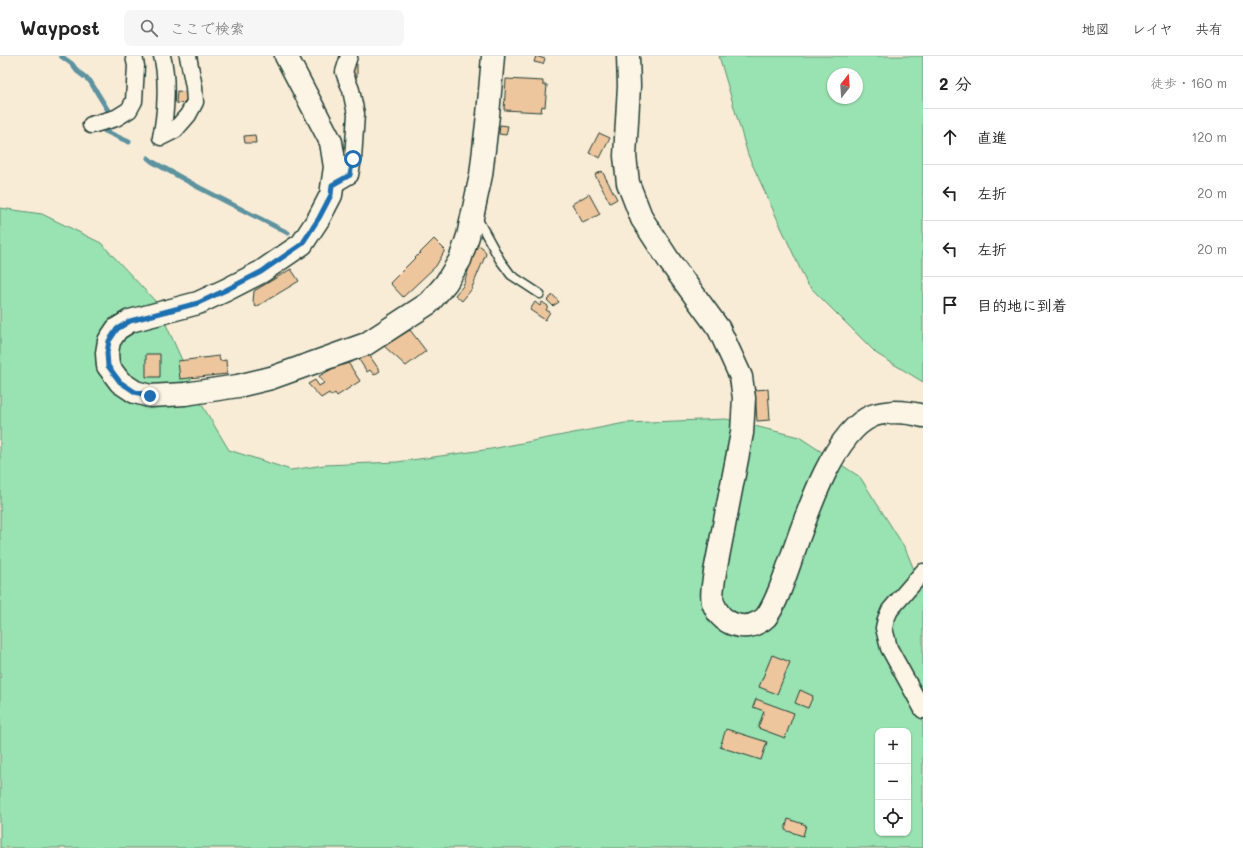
<!DOCTYPE html>
<html lang="ja">
<meta charset="utf-8">
<style>
:root{--surface:#fff;--page:#f6f6f6;--text:#222;--muted:#767676;--line:#e0e0e0}
body{margin:0;font-family:Mali,"Klee One",sans-serif;background:var(--page);color:var(--text)}
.controls{position:absolute;right:12px;bottom:12px;display:grid;overflow:hidden;border-radius:8px;box-shadow:0 1px 3px #0004}
.controls button{width:36px;height:36px;display:grid;place-items:center;padding:0;border:0;border-bottom:1px solid var(--line);background:var(--surface);color:var(--text);font:20px sans-serif}
.compass{position:absolute;left:827px;top:12px;width:36px;height:36px;border-radius:50%;background:var(--surface);box-shadow:0 1px 3px #0004;rotate:17deg}
.stop{position:absolute;width:12px;height:12px;margin:-9px;border:3px solid #1f6fb2;border-radius:50%;background:#fff}
.stop.end{background:#1f6fb2;border-color:#fff;box-shadow:0 1px 4px #0008}
.list{margin:0;padding:0;list-style:none}
h2{display:flex;justify-content:space-between;align-items:center;height:52px;margin:0;padding:0 16px;font-size:17px}
h2 small{font-size:13px;font-weight:400;color:var(--muted)}
.list li{display:grid;grid-template-columns:26px 1fr auto;gap:12px;align-items:center;box-sizing:border-box;height:56px;padding:0 16px;border-top:1px solid var(--line)}
.list b{display:block;font-size:15px;white-space:nowrap}
.list em{font-size:13px;font-style:normal;color:var(--muted)}
.icon{flex:none;width:22px;height:22px;fill:none;stroke:currentColor;stroke-width:2;stroke-linecap:round;stroke-linejoin:round}
.map{position:relative;flex:none;width:923px;height:792px;overflow:hidden}
header{display:flex;align-items:center;gap:24px;box-sizing:border-box;height:56px;padding:0 20px;background:var(--surface);border-bottom:1px solid var(--line)}
header strong{font-size:19px}
nav{display:flex;gap:22px;margin-inline-start:auto;font-size:14px}
.search{width:280px;height:36px;background:var(--page);display:flex;align-items:center;gap:10px;box-sizing:border-box;padding:0 14px;border-radius:8px;color:var(--muted);font-size:15px}
main{display:flex}
aside{flex:1;background:var(--surface)}
.map>svg:first-child{display:block}
.green{fill:#99e2b1;stroke:#5c9072;fill-rule:evenodd}
.lines{fill:none;stroke-linecap:round;stroke-linejoin:round}
.stream{stroke:#5d929f;stroke-width:5}
.building{fill:#eec69e;stroke:#1f3d34}
.lane-casing{stroke:#1f3d34;stroke-width:11}
.street-casing{stroke:#1f3d34;stroke-width:19}
.secondary-casing{stroke:#1f3d34;stroke-width:25}
.lane{stroke:#fcf5e5;stroke-width:8}
.street{stroke:#fcf5e5;stroke-width:16}
.secondary{stroke:#fcf5e5;stroke-width:22}
.route{stroke:#1f6fb2;stroke-width:5}
</style>
<header>
<strong>Waypost</strong>
<div class="search"><svg class="icon" aria-label="search" viewBox="0 0 24 24"><circle cx="10" cy="10" r="6"/><path d="M15 15l6 6"/></svg>ここで検索</div>
<nav><a>地図</a><a>レイヤ</a><a>共有</a></nav>
</header>
<main>
<div class="map">
<svg width="923" height="792" viewBox="0 0 923 792">
<rect width="100%" height="100%" fill="#f9ecd7"/>
<filter id="ink" filterUnits="userSpaceOnUse"><feTurbulence type="fractalNoise" baseFrequency=".025" numOctaves="2"/><feDisplacementMap in="SourceGraphic" scale="8" xChannelSelector="R" yChannelSelector="G"/><feConvolveMatrix kernelMatrix="1 2 1 2 8 2 1 2 1" color-interpolation-filters="sRGB"/></filter>
<g filter="url(#ink)">
<path class="green" d="M719,0h204v326l-46,-28 -70,-70 -59,-129zM833,18h24v24h-24z
M0,152l42,6 59,29 55,59 46,103 27,45 62,20 33,-5 73,-3 94,-13 134,-26 101,-4 73,18 61,40 45,71 18,43v257h-923zM878,675h30v102h-30z"/>
<g class="lines">
<path class="stream" d="M61,0l11,8 5,7 13,10 19,31
M105,75l24,11
M148,102l5,4 47,26 88,45"/>
</g>
<path class="building" d="M536,0l9,3 -2,5 -9,-2z
M350,8h7v13h-6z
M506,23l37,2v4h4l-2,22 -3,-1 -1,6 -37,-2z
M177,35l10,1 -1,12 -10,-1z
M500,69l8,1 -2,9 -7,-1z
M599,77l11,5 -10,20 -11,-5z
M255,79l1,8h-11l-1,-7z
M602,115l15,28 -7,4 -15,-28z
M589,138l11,20 -17,9 -11,-19z
M434,183l11,11 -9,16 -33,31 -13,-14z
M477,188l6,4 3,6 -15,36 -9,11 -7,-6 8,-9z
M291,213l8,12 -43,26 -3,-5 1,-11z
M553,239l6,7 -6,4 -6,-6z
M535,246l5,4 2,-4 6,4 -2,4 4,2 -5,8 -15,-10z
M410,274l16,21 -20,15 -22,-20z
M367,296l13,19 -6,4 -4,-5 -3,2 -9,-14z
M146,298h14v23h-14z
M219,300l1,5 6,-1 1,14 -47,5 -2,-18z
M347,305l13,20 -23,15 -2,-3 -4,3 -2,-3 -8,5 -13,-14 7,-4 4,6 5,-3 -5,-7z
M768,333l2,31 -13,1 -2,-31z
M772,599l18,7 -13,32 -18,-7z
M800,634l13,6 -5,12 -13,-5z
M756,643l38,14 -9,25 -27,-10 6,-17 -11,-4z
M726,673l41,13 -6,18 -41,-13z
M788,763l18,6 -3,11 -18,-6z"/>
<g class="lines">
<defs>
<path id="lane" d="M477,162l23,42 11,15 29,19"/>
<path id="street" d="M162,0c6,22 4,59 -1,81l14,-7 13,-15 7,-13 -1,-15 -6,-31
M91,69l25,-7 13,-8 5,-9 2,-35 -2,-10
M333,129l17,-10 3,-16 3,-45 -5,-24 -7,-18 5,-16
M923,516l-33,38 -4,9 -2,9 5,20 34,62"/>
<path id="secondary" d="M286,0l45,86 4,25 -4,28 -12,23 -17,26 -41,28 -35,18 -28,13 -68,18 -13,8 -8,12 -2,12 1,13 12,16 15,10 15,4 35,-2 53,-8 33,-8 95,-34 63,-41 17,-20 14,-23 8,-24 13,-61 7,-60 5,-59
M628,0l1,30 -4,70 3,27 14,36 28,43 49,67 22,48 3,21 -2,35 -27,139c-1,8 -5,26 -1,33 7,18 28,27 45,17 2,-1 5,-3 7,-5 9,-12 14,-27 19,-41 16,-43 44,-142 87,-160 7,-3 14,-3 21,-4 10,0 20,1 30,4"/>
</defs>
<use href="#lane" class="lane-casing"/>
<use href="#street" class="street-casing"/>
<use href="#secondary" class="secondary-casing"/>
<use href="#lane" class="lane"/>
<use href="#street" class="street"/>
<use href="#secondary" class="secondary"/>
</g>
</g>
<g class="lines" filter="url(#ink)">
<path class="route" d="M150,340l-15,-4 -15,-10 -12,-16 -1,-13 2,-12 8,-12 13,-8 68,-18 28,-13 35,-18 41,-28 17,-26 12,-23 1,-10 18,-10 3,-16"/>
</g>
</svg>
<div class="controls">
<button>+</button>
<button>−</button>
<button><svg class="icon" aria-label="locate" viewBox="0 0 24 24"><circle cx="12" cy="12" r="6"/><path d="M12 2v4M12 18v4M2 12h4M18 12h4"/></svg></button>
</div>
<svg class="compass" viewBox="-18 -18 36 36"><path d="M0-13l5 13h-10z" fill="#e53935"/><path d="M0 13l5-13h-10z" fill="#767676"/></svg>
<div class="stop" style="left:353px;top:103px"></div>
<div class="stop end" style="left:150px;top:340px"></div>
</div>
<aside>
<h2>2 分<small>徒歩 · 160 m</small></h2>
<ul class="list">
<li><svg class="icon" aria-label="ahead" viewBox="0 0 24 24"><path d="M12 20V5M6 11l6-6 6 6"/></svg><div><b>直進</b></div><em>120 m</em></li>
<li><svg class="icon" aria-label="left" viewBox="0 0 24 24"><path d="M17 20v-9H6M10 6l-5 5 5 5"/></svg><div><b>左折</b></div><em>20 m</em></li>
<li><svg class="icon" aria-label="left" viewBox="0 0 24 24"><path d="M17 20v-9H6M10 6l-5 5 5 5"/></svg><div><b>左折</b></div><em>20 m</em></li>
<li><svg class="icon" aria-label="arrive" viewBox="0 0 24 24"><path d="M6 21V4h12l-3 4 3 4H6"/></svg><div><b>目的地に到着</b></div></li>
</ul>
</aside>
</main>
